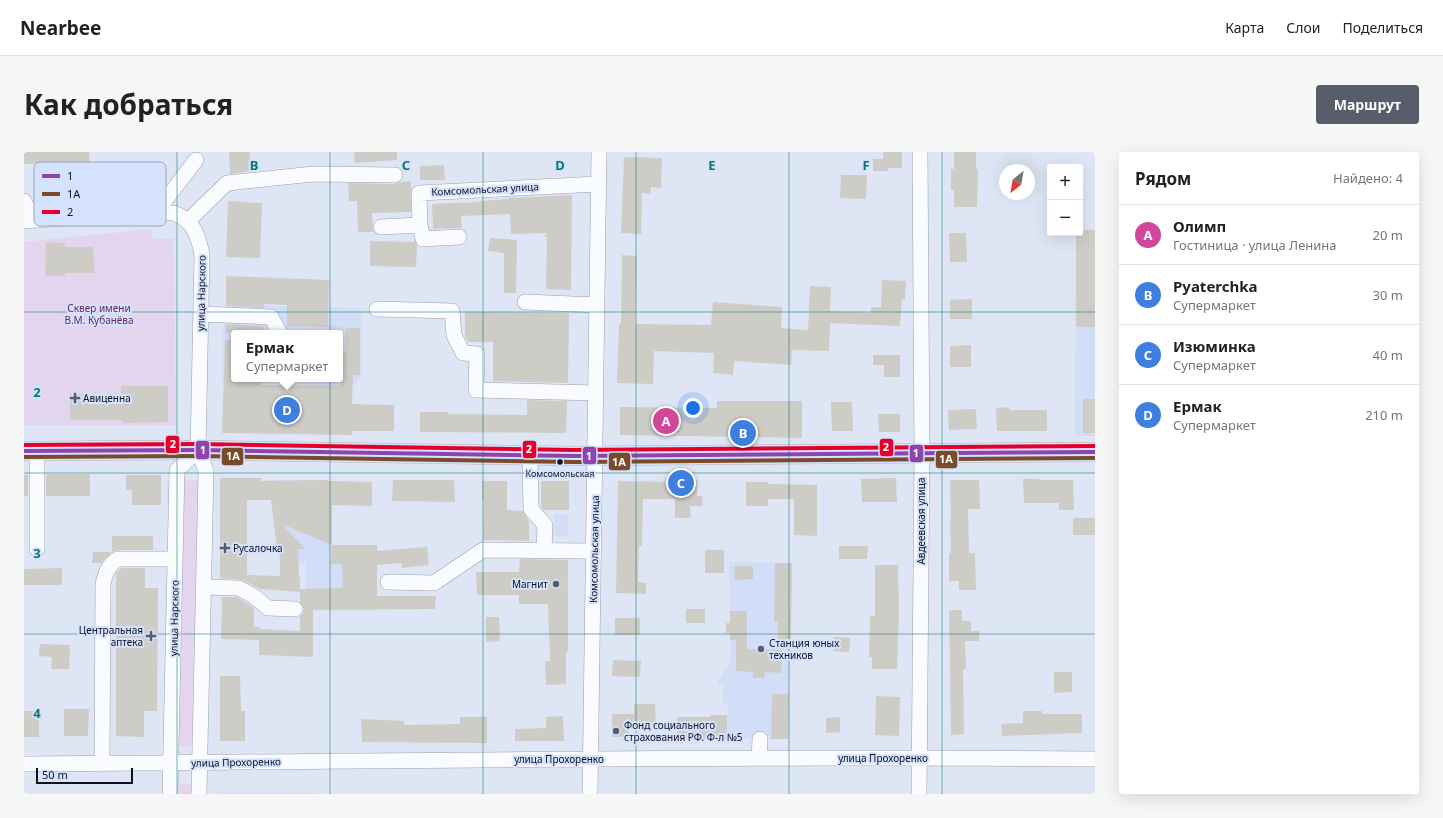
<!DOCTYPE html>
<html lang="ru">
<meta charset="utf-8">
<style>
:root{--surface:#fff;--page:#f6f6f6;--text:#222;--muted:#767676;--line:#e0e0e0;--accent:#575d6a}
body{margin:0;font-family:"Noto Sans",sans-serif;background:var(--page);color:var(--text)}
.controls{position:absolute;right:12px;top:12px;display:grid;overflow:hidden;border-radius:4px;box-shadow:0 4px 16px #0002}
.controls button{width:36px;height:36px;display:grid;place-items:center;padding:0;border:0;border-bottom:1px solid var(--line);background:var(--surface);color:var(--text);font:20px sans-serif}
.compass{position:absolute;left:975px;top:12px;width:36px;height:36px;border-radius:50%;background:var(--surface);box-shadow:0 4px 16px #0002;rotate:211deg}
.scale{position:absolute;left:12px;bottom:10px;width:97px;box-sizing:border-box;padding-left:4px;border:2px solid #0e131f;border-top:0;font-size:11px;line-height:14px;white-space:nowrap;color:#0e131f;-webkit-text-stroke:3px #d5e2fe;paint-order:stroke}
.you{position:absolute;left:669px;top:256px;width:14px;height:14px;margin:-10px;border:3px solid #fff;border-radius:50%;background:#1a73e8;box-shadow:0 0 0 6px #1a73e833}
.badge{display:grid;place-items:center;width:26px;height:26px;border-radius:50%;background:var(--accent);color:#fff;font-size:13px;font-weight:700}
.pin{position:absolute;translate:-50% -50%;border:2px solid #fff;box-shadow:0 1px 4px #0006}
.popup{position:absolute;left:207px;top:178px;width:112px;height:52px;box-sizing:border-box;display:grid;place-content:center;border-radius:4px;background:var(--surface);filter:drop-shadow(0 1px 3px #0005);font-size:13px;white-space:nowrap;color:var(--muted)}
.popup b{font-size:15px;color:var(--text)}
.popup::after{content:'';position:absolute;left:50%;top:100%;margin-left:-8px;border:8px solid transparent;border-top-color:var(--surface)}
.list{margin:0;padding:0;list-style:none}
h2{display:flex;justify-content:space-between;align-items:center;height:52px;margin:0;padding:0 16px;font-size:17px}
h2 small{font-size:13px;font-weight:400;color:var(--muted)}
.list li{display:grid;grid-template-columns:26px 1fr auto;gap:12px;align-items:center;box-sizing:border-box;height:60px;padding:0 16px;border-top:1px solid var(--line)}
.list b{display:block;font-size:15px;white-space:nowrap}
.list p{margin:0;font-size:13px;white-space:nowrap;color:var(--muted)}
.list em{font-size:13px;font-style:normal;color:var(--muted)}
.map{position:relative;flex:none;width:1071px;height:642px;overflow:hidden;border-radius:4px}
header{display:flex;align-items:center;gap:24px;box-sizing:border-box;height:56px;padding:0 20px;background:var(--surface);border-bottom:1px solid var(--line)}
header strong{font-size:19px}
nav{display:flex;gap:22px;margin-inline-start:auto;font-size:14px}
.intro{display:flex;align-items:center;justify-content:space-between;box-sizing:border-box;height:96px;padding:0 24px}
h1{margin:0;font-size:28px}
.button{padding:10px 18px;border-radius:4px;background:var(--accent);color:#fff;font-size:14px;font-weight:700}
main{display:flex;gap:24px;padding:0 24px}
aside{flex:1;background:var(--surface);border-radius:4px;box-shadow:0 4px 16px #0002}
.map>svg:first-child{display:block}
.built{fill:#d2def7;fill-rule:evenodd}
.green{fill:#e4d5ee}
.building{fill:#ceccc6;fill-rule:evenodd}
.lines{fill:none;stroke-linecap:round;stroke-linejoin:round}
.minor-casing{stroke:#999fab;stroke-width:16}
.major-casing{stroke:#b5b0b6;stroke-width:20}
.minor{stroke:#fafbfe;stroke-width:15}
.major{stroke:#f2eeef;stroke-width:18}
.bus-1-casing{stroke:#d5e2fe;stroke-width:7}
.bus-2-casing{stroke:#d5e2fe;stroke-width:7}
.bus-3-casing{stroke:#d5e2fe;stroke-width:7}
.bus-1{stroke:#8e44ad;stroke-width:4}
.bus-2{stroke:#7a4b2a;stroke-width:4}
.bus-3{stroke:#e4002b;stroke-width:4}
.grid{fill:none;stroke:#0f766e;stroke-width:1;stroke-opacity:0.55}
.poi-dot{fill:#575d6a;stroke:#d5e2fe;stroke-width:1.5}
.bus-dot{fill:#0e131f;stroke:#d5e2fe;stroke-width:1.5}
.labels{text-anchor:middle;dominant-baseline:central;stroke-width:4;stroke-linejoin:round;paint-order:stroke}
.bus-label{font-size:9px;fill:#0e131f;stroke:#d5e2fe}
.street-label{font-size:10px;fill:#0e131f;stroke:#d5e2fe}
.park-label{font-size:10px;fill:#652967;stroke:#d5e2fe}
.poi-label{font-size:10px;fill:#0e131f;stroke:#d5e2fe;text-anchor:start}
.key{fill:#d5e2fe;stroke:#99a4bb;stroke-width:1}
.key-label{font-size:11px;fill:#0e131f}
.grid-label{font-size:13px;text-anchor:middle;font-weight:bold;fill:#0f766e;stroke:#d5e2fe;stroke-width:4;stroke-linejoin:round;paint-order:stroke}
.line-badge{stroke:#d5e2fe;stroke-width:1.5}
.badge-label{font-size:11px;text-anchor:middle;font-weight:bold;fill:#fff}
</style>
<header>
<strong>Nearbee</strong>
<nav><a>Карта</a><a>Слои</a><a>Поделиться</a></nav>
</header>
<div class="intro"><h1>Как добраться</h1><a class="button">Маршрут</a></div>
<main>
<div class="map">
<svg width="1071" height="642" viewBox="0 0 1071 642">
<rect width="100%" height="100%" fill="#dee6f5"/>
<path class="built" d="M1071,78v206h-20l1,-203z
M200,153l137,3v71h-4l-1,6 -134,-3zM210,181h106v46h-106z
M245,328h59v34l4,31h45v65h-61v-11h-10l-1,-36h-26z
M530,362l15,1 -1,21h-15z
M705,410l63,1 -4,176h-61l1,-36h-5v-19h-5v-6h5v-9l6,-1v-10h2l-1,-24 -4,-1v-10h4z
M194,640l101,1v1h-101z"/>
<path class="green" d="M127,77l2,10 21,-1 2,187h-152v-183z
M161,328h13l-6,266h-14z
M151,631l20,1v10h-20z"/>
<path class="building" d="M0,0h65l1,10 -66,2z
M205,0h21v19l-20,3z
M330,0h43v8l-42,3z
M859,0h19v16h-14v3h-15v-12h10z
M930,0h22v17h2l-1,38h-23v-17h-3v-21h3z
M600,5l38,1 -1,30 -10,-1v7l-9,-1 -1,41 -20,-1z
M420,13l1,15h-25v-14z
M817,23h26l-1,24 -26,-1z
M387,29v31l-39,1 1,19h-15l-1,-31h-8l-1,-18 47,1 6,-2z
M548,43l-1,95 -25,-1 1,-52h-2l1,-4 -35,1 -1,-20 -49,2 1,12 -29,1 -1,-25 48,-2v-1l29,-2v-1z
M204,49l34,2 -2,55 -34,-1z
M1056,78h15v97h-19v-94h4z
M925,81h17l1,29h-17z
M466,86l27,2 -1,53h-12v-40l-16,-2z
M346,89l45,1 2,3 -1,22 -46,-1z
M22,90l19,1v4h28l1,26h-29v3h-20z
M598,103l15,1 -2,68 76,1 2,-23 69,5 -1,21 27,2 2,-44 21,1 -1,24 41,2v-6h10l1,-27 24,1 -1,18h-3l-2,27 -70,-3 -1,28 -37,-1 -1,15 -57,-4 -1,14 -20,-2 1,-20 -60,-2 -1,33 -36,-1 2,-59h2z
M202,124l103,4 -1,47 -41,-1v-21l-23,-1v4l-38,-2z
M948,147v20h-22v-19z
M441,160l104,1 -1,70 -75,-2v-39h-25l-3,-6z
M201,172l38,2v7h-38z
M322,176h14v47h-7l-1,29 42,1v26h-42v4l-130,-2 3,-93h9v39h28l-1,6 79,1v-35h6z
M947,193v22h-21v-21z
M849,203h27v22h-16v-12h-11z
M97,234h47v36l-46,1v-3h-52v-26h51z
M1059,247h12v34h-12z
M503,248l40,1 -1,32 -146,-1v-20h29l-1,2 79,1z
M693,249h85v37l-182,-3v-28l97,1z
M807,250h21l1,29h-21z
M985,255v3h38v21h-50l-1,-23z
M952,257l1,20 -28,1 -1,-20z
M854,262h22v18h-21z
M22,322h44v22h-44z
M0,323h4v21h-4z
M102,323h35v30h-29v-15h-6z
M196,326h41v3l67,-1v1l44,1v24l-40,-1v40l-50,-21 23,25h-7l1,28 1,1v14l-40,-3 -17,-9 -23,-2zM223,348h24l6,48h3v28l-33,-1z
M872,326l1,24h-35l-1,-23z
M999,327h16v1h34l1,30h-15v-7h-35z
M369,328h61l1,22 -63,-1z
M651,328h22v16h5l1,10h-13l1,12h-16v-19h-32l-1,47h-3l-1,36 8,1v11l-30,-1 2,-112 57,1z
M926,328h29l1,29h-12l1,44h6l1,37h-17v-9h-10v-28h2l-1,-33h1z
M458,329h25v29l16,1 6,10v20l-46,-1 1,-39h-2z
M517,329h28v29h-25l-3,-3z
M722,330h22v2l49,1v51l-23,-1v-36h-26v7h-22z
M1049,366h22v17h-22z
M88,384h41v14h-35l-6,2z
M308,393h45v6l50,-4 2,18 -27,3v-5l-25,2v31h59l-1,13 -122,1v47l-54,-2v-15l-38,-1 1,-42h15l17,11v19h6l-1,2 41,2v-15l3,-3 1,-4 -4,-7v-13l43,-1 -1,-24h-11z
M815,394h29l-1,13h-28z
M681,398h19v23h-19z
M69,400h19l-11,11h-9z
M496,407l48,1v92h-2v32l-20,1 -1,-24h5l-2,-57h-29v-9h-42l-1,-23h43z
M751,411h17l-1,76h-13v-17h-4z
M851,413h23l1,45 -2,59h-25v-12h-3l1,-41h5z
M710,414h19v13l-18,1z
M38,416v17h-38v-16z
M97,416h24v20h13l-1,123h-13v26l-28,-1v-163z
M662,457h19v14h-19z
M925,458h13v11h9v10h8v10h-14l1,28h-3l1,65 -13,1z
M706,459h17v38l35,1 -1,23 -16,-1 -1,6h-11v-6l-17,-1v-31h-6v-7h-4v-10h4z
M462,465h13l1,24 -14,1z
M591,466h25v17h-25z
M810,485l16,1 -1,14 -16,-1z
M16,492l30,1 -1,24h-18l1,-12 -13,-1z
M589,508l28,1 -1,16 -28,-1z
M1030,520h18v20l-18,1z
M196,524h20l1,35h4v30h-25z
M748,542h17l-1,45h-17z
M852,544l24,1 -1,39 -24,-1z
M610,552h21l1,24h-27v9h-17v-23h22z
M40,557h25l-1,27h-24z
M0,559h15v26h-15z
M999,559h19v3h40v19l-80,3 -1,-12 22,-1z
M687,563h16v24h-50v-22h34z
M539,564l1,25h-49v-12l31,-1v-11z
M436,565h27v26l-125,-1 -1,-23 43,2v4l56,-1z
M816,565v15l-14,1v-15z"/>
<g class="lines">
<defs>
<path id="minor" d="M0,49l9,19
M133,59l39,-51
M0,69l133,-10c6,1 13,1 19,3 18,7 23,24 26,41l-4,195 8,21 -7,323
M164,69l39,-38 86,-9 82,1
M396,73l3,14 36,-2
M357,75l39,-2 -1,-32 179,-9
M501,150l72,3
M353,157l75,2 2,24 9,18 14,1 -1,36 120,3
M177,162l70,3 9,16
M13,299v98
M506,303l1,54 14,16 -1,26
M364,430l46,1 49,-33 111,1
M179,435l36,1 16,9 13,11 27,1
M735,606l1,-19
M78,611l1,-178c2,-11 5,-20 15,-26h57
M0,612c357,-3 714,-8 1071,-5
M146,642l7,-324 21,-20
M566,642l9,-642
M895,642l3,-341 -2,-301"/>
<path id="major" d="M0,299l174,-1 377,6 520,-4"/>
</defs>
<use href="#minor" class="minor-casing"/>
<use href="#major" class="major-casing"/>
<use href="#minor" class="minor"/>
<use href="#major" class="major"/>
<defs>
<path id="bus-1" d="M0,299l174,-1 377,6 520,-4"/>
<path id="bus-2" d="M0,305l174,-1 377,6 520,-4"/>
<path id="bus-3" d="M0,293l174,-1 377,6 520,-4"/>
</defs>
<use href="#bus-1" class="bus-1-casing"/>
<use href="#bus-2" class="bus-2-casing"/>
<use href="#bus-3" class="bus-3-casing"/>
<use href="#bus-1" class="bus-1"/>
<use href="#bus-2" class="bus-2"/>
<use href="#bus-3" class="bus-3"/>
</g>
<path class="grid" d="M153,0v642M306,0v642M459,0v642M612,0v642M765,0v642M918,0v642M0,160h1071M0,321h1071M0,482h1071"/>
<g class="poi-dot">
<path d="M49 240h4v4h4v4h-4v4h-4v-4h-4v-4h4z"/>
<path d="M199 390h4v4h4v4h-4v4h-4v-4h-4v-4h4z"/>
<circle cx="532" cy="432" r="4"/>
<path d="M125 478h4v4h4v4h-4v4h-4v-4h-4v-4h4z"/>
<circle cx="737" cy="497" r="4"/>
<circle cx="592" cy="579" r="4"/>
</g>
<circle class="bus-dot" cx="536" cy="310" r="3.5"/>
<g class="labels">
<g class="bus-label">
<text x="536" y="321">Комсомольская</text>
</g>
<g class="street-label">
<text transform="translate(461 37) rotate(-3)">Комсомольская улица</text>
<text transform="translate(177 141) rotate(-89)">улица Нарского</text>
<text transform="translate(897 369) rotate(-90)">Авдеевская улица</text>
<text transform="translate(570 397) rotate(-89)">Комсомольская улица</text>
<text transform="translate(150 466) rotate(-89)">улица Нарского</text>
<text x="859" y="606">улица Прохоренко</text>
<text x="535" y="607">улица Прохоренко</text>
<text transform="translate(212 610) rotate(-1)">улица Прохоренко</text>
</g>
<g class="park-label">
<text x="75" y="156">Сквер имени<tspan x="75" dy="12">В.М. Кубанёва</tspan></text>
</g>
<g class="poi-label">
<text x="59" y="246">Авиценна</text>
<text x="209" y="396">Русалочка</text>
<text x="524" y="432" text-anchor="end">Магнит</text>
<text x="119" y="478" text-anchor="end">Центральная<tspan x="119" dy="12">аптека</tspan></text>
<text x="745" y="491">Станция юных<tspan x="745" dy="12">техников</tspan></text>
<text x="600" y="573">Фонд социального<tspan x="600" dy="12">страхования РФ. Ф-л №5</tspan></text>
</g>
</g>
<rect x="10" y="10" width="132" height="64" rx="6" class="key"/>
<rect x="18" y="22" width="18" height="4" fill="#8e44ad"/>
<rect x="18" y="40" width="18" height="4" fill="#7a4b2a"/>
<rect x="18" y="58" width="18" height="4" fill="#e4002b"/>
<g class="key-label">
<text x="43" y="28">1</text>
<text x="43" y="46">1А</text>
<text x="43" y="64">2</text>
</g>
<g class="grid-label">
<text x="230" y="18">B</text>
<text x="382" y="18">C</text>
<text x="536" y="18">D</text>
<text x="688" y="18">E</text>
<text x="842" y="18">F</text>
<text x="13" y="245">2</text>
<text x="13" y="406">3</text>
<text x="13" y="566">4</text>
</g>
<g class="line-badge">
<rect x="141" y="283" width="15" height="19" rx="4" fill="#e4002b"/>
<rect x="855" y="286" width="15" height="19" rx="4" fill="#e4002b"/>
<rect x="498" y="288" width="15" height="19" rx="4" fill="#e4002b"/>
<rect x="171" y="288" width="15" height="20" rx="4" fill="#8e44ad"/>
<rect x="885" y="292" width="15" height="19" rx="4" fill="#8e44ad"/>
<rect x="558" y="294" width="15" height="19" rx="4" fill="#8e44ad"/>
<rect x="197" y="295" width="23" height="19" rx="4" fill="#7a4b2a"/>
<rect x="911" y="298" width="23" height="19" rx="4" fill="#7a4b2a"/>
<rect x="584" y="300" width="23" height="19" rx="4" fill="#7a4b2a"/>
</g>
<g class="badge-label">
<text x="149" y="296">2</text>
<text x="862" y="299">2</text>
<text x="505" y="301">2</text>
<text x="179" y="302">1</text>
<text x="892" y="305">1</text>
<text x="565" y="308">1</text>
<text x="209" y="308">1А</text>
<text x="922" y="311">1А</text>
<text x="595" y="314">1А</text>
</g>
</svg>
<div class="controls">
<button>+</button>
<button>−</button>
</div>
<svg class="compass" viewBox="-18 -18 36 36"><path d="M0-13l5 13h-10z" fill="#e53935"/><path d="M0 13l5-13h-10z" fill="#767676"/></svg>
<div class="scale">50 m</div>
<div class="you"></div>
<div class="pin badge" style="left:642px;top:269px;background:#d1479c">A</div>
<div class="pin badge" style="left:719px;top:281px;background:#3f7fe0">B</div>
<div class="pin badge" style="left:657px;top:331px;background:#3f7fe0">C</div>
<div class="pin badge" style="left:263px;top:258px;background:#3f7fe0">D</div>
<div class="popup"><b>Ермак</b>Супермаркет</div>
</div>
<aside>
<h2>Рядом<small>Найдено: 4</small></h2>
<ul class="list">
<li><span class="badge" style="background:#d1479c">A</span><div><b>Олимп</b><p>Гостиница · улица Ленина</p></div><em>20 m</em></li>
<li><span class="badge" style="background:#3f7fe0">B</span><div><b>Pyaterchka</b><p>Супермаркет</p></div><em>30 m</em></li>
<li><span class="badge" style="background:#3f7fe0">C</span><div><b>Изюминка</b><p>Супермаркет</p></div><em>40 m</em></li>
<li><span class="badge" style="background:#3f7fe0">D</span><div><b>Ермак</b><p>Супермаркет</p></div><em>210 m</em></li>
</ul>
</aside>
</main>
